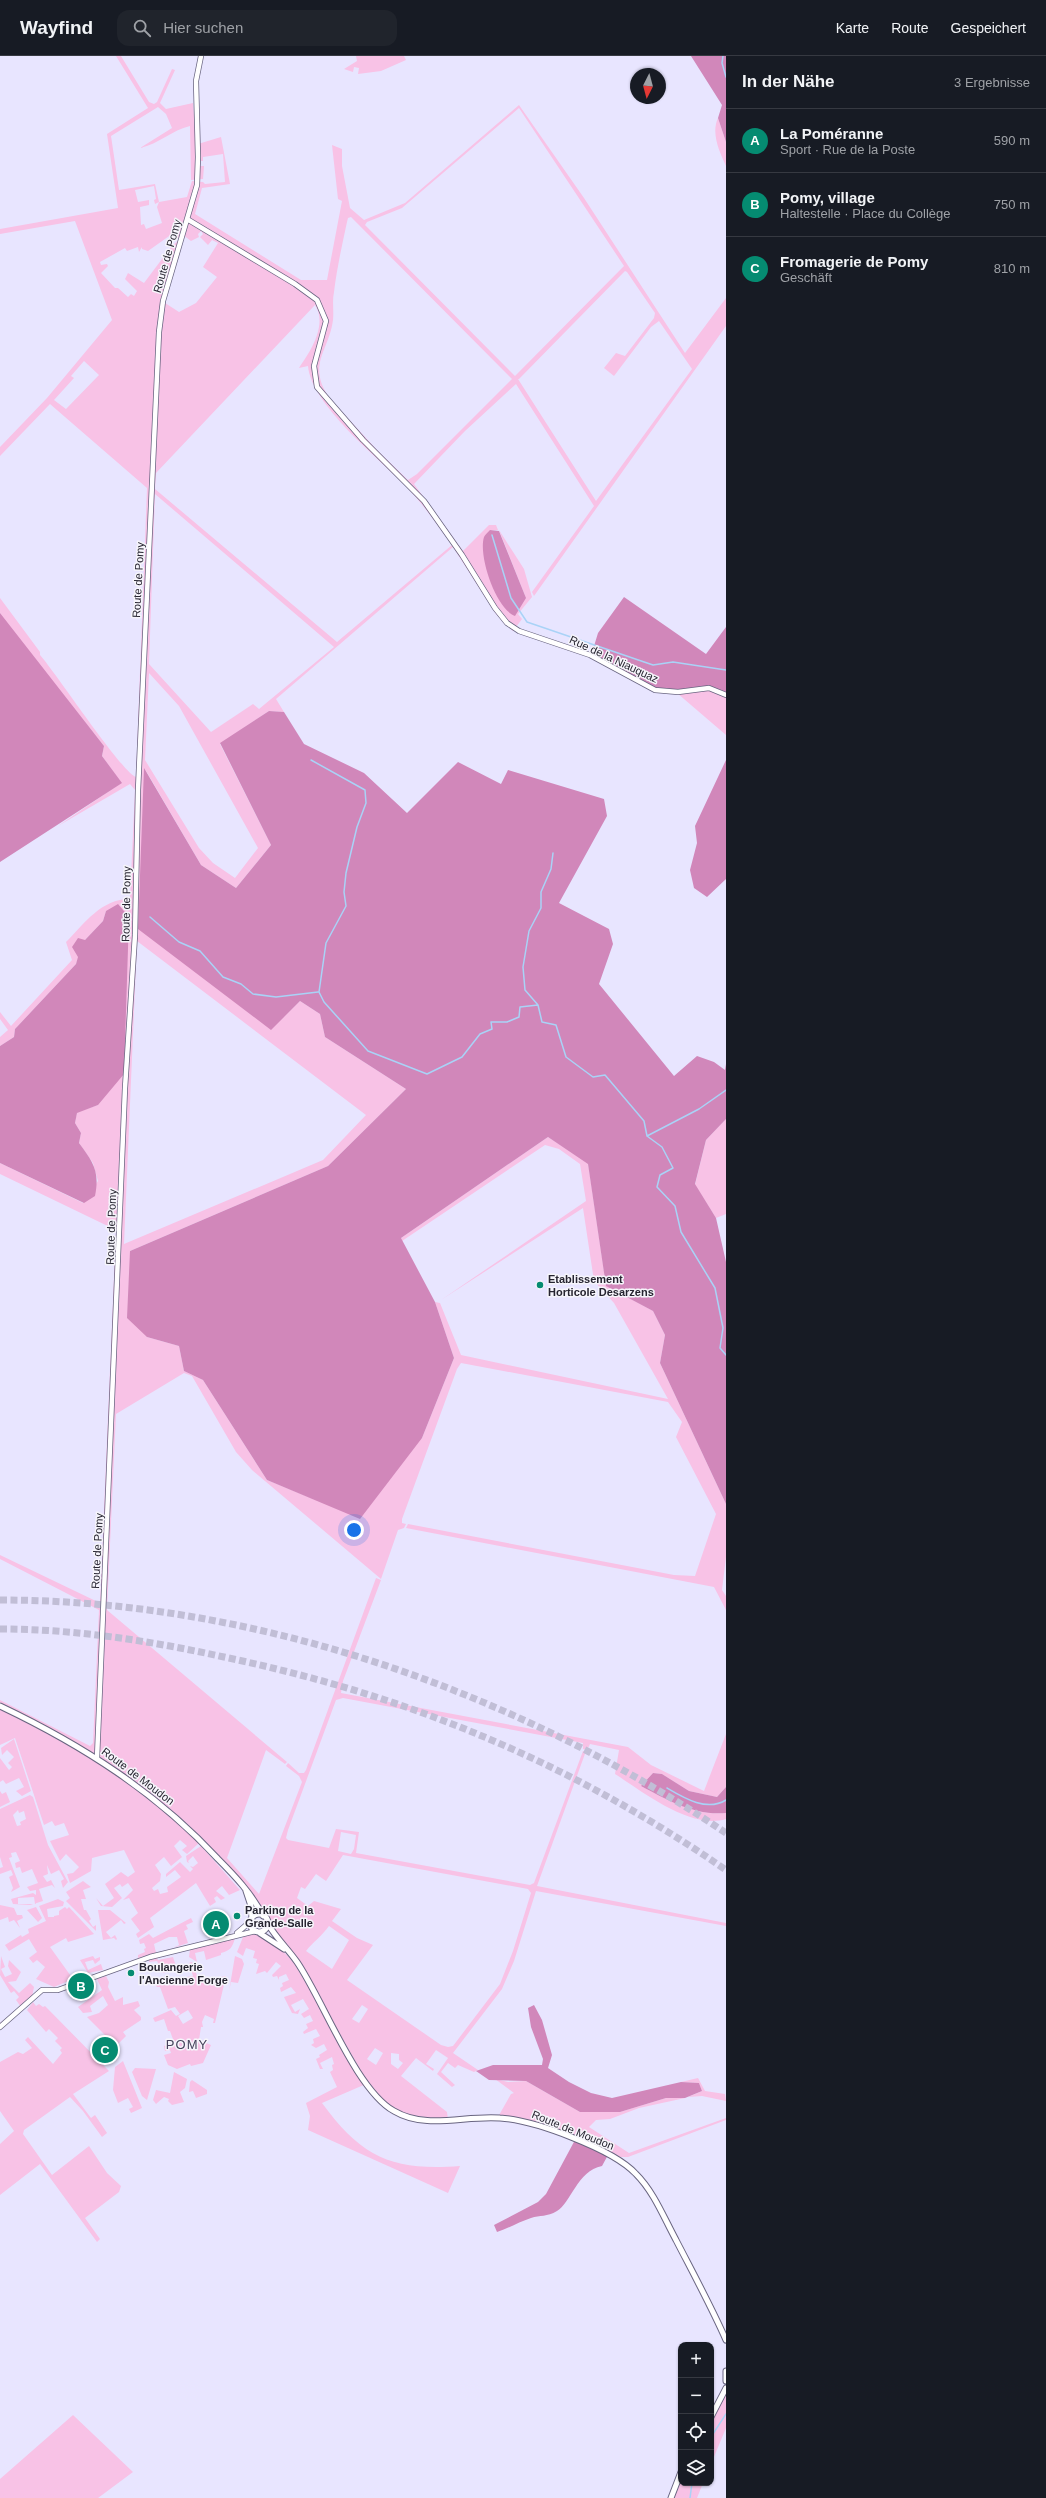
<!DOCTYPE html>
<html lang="de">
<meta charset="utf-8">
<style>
:root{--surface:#171b24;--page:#20242c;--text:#f1f3f6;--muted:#9ea1a6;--line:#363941;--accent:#058b71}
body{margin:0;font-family:Helvetica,sans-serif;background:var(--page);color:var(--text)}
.controls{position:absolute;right:12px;bottom:12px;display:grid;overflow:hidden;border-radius:8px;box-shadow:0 1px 3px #0004}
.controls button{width:36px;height:36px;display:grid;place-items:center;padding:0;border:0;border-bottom:1px solid var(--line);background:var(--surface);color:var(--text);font:20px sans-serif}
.compass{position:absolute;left:630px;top:12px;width:36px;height:36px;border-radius:50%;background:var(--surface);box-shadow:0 1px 3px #0004;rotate:186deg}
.you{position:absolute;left:354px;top:1474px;width:14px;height:14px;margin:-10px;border:3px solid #fff;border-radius:50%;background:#1a73e8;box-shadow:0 0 0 6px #1a73e833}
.badge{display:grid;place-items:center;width:26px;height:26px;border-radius:50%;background:var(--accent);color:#fff;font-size:13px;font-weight:700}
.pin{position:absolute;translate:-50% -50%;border:2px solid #fff;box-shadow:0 1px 4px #0006}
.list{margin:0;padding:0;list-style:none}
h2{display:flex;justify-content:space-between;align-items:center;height:52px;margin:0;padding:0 16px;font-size:17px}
h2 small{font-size:13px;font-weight:400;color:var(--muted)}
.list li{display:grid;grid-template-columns:26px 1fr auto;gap:12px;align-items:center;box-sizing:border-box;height:64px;padding:0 16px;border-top:1px solid var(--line)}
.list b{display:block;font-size:15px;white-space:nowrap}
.list p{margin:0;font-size:13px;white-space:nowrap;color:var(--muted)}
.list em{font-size:13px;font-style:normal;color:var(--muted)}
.icon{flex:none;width:22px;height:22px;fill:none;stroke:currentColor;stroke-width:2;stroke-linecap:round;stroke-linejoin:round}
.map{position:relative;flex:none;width:726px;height:2442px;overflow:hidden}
header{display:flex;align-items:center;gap:24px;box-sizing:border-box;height:56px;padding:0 20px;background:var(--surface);border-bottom:1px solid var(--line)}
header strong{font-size:19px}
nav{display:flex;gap:22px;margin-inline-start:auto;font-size:14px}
.search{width:280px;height:36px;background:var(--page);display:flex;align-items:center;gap:10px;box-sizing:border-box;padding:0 14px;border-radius:12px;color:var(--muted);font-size:15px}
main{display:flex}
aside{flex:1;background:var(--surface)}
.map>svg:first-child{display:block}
.green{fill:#f8c2e6;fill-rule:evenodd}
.forest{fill:#d187ba}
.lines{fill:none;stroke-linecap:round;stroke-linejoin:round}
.stream{stroke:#a9d3f7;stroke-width:1.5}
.motorway-tunnel{stroke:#c1bed6;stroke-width:7;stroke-dasharray:7 3.5;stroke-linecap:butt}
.tertiary-casing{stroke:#696581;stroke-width:6}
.secondary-casing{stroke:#696581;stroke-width:7}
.tertiary{stroke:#fff;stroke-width:4.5}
.secondary{stroke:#fff;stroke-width:5}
.poi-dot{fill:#058b71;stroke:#f6f5fb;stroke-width:1.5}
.labels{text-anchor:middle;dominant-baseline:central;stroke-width:3;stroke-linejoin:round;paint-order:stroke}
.street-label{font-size:11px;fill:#262430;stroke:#f6f5fb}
.poi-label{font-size:11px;font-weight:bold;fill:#262430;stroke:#f6f5fb;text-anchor:start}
.quarter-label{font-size:13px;letter-spacing:1px;fill:#47435d;stroke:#f6f5fb}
</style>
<header>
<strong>Wayfind</strong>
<div class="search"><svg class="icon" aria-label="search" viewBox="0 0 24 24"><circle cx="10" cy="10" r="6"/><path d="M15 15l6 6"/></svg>Hier suchen</div>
<nav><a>Karte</a><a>Route</a><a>Gespeichert</a></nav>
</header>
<main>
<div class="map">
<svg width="726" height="2442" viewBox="0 0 726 2442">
<rect width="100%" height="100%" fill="#e8e5ff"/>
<path class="green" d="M116,0h5l28,46 5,2 3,-2 15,-33 3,1 -15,33 6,6 27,-6 5,63h6l-1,13 -12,1 -1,-54c-18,4 -31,18 -50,22l32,-20 -6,-14 -8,-7 -47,29 8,54 36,-6 4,18 28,-5 5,-16 11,1 2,2 20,-2 -2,-28 -20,3v4h-4l-1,-17 23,-7 9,47 -28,4 -7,26 106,66h26l15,-79 -4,-2 -6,-54 10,4v17l8,42 14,12 41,-17 114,-98 65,93 101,155 41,-55v28l-192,270 -2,-4 62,-86 -78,-122 -51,47 -51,53 49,67 26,-26h7l2,5h-8l36,68 -27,-68 25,39 8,28 -14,17 4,5 -9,12 -17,-17 -43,-67 -177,152 8,13 -15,-1 -49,33 51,101 -35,43 -35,-23 -56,-96 126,260 29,-28 20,13 5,23 81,52 -78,77 -198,85 17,86 32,9 5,25 19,9 64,100 44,18 111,-60 32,-80 -19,-56 5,1 21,52 207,44 -54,-96 -20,-22 -11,-73 -142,92 145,-99 -6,-37 -21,-15 -14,-4 -143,96 -1,-3 147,-101 40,26 18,122 47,26 12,24 -5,28 66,141v53l-4,33 4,6v14l-12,-23 -308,-59 2,-4 266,51 21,1 21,-62 -40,-77 6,-15 -14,-20 -207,-39 -4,6 -55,150v4l4,1 -2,4 -6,2 -17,49 -129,-109 -16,-18 -44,-76 -8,-3 -68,41 -9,196 180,152 -2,2 -19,-14 -39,108 32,36 43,-112 -3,-6 -13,-10 2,-3 11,10h5l2,-3 70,-192 5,2 -38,101 -2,12 287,54 23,18 53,26 22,-57v53l-9,10 -28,-6 -27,-17 -9,-1 -12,13c26,14 54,30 85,27v6c-35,11 -83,-27 -111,-45l4,-24 -29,-6 -3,6 -4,-1v-6l-240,-45 -7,2 -48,130 -2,8 2,2 41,8 7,-19 23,3 -3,21 174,32 4,-2 49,-132h3l-49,135 189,37v3l-190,-35 -22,70 -12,28 -49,64 25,17 -4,2 -16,-7 -3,3 -7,-5 -7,9 14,13 -3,2 -15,-13 11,-16 -12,-8 -10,14 8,5 -1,2 -17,-13 -15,18 46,36 1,8 -39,-5 -15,-6 -13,-11 -19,-25 -68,-120 -20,-21 -7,-18 -21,-28 -56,-59 -3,4 12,12 -12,11 -5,-4 5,-4 -7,-6 -6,6 8,11 -11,9 -7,-9 -9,8 6,9 -1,7 -8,7 2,3 4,-2 2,5 8,-2 -1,-5 14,-10 -6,-7 -9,7v-3l14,-12 10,10 3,-3 -3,-3 3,1 5,-4 -5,-7 -5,5 1,2 -2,-1 -1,-6 15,-10 39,44 -11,5 -7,-9 -6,5 9,7 -4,2 -4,-4 -3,2 2,4 -6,4 -14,-23 -46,35 4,9 -16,11 -2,-4 4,-3 -9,-12 7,-6 -9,-15 -6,2 10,-10 -5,-7 -6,4 -2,-3 -6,4 8,10 -10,9 -11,-1 -5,-8 7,8 11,-8 -9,-14 16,-12 7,5 7,-5 -11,-22 -32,8 -1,13 -21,12 -3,-9 6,-1 6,-6 -13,-13 -6,7 -10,-20 19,-6 -5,-12 -9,3 -3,-5 -8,4 -29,-87 -15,7v-45l90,46 3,-3 6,-133 -99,-51v-4l100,48 16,-373 -116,-56v-11l83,40 15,-22 -5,-18 -14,-20 2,-10 -6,-10 2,-11 21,-7 8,-194 -3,10 -18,19 -9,24 -61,65 -1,8 -14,9v-9l8,-7 -8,-11v-7l11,14 61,-66 -6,-18c19,-19 35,-43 64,-43l5,-109 -5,-6 -72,42 63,-43 -19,-27 2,-10 -101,-127 -3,-6v-15l40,54v3c16,18 83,119 96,122l11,-289 -97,-84 -50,52v-9l47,-49 65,-78 -37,-99 -75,13v-5l118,-21 -11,-74 41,-26zM519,52l105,158 -109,110 -150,-151 2,-3 35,-14zM154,130l2,13 -2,1 1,4 4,-2 -2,5 5,16 -16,6 -2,-5 -3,1 -1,-18 9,-2v-5l-11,2 -3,-12zM351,161l161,162h7l106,-108 2,1 28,41 -1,5 -29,38 -9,-3 -12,15 10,8 37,-49 8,-6 33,48 -96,132 -78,-122h-6l-95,95 -9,6 -30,-29 -48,-52c-24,-34 -1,-48 3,-79 1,-10 -1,-19 1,-28 3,-24 8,-47 13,-70l1,-4zM201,175l2,3 -3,3 8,8 4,-5 6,3 -15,24 14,10 -21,26 -17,9 -17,-11 18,-62 -9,8 -27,36 -16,-10 -3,6 12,12 -3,5 -3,-2 -3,3 -10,-9h-3l-14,-15 7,-7 -1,-2 -6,1 -1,-3 25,-14 2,3 11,-4 1,5 3,-5v2l6,2 24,-17 5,5 6,-4 8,6 8,-4 -1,-3zM315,249c13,20 -5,47 -16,63l9,-2c3,38 70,92 97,119 17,18 32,39 47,60l-115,97 -182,-153 1,-16zM84,305l15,14 -33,34 -12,-9 20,-22 -3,-2zM155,438l179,153 -75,62 -6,-5 -42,28 -62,-68zM149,617l30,33 79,142 -23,30 -22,-15 -14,-15 -54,-88zM137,885l229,174 -43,45 -199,84zM341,1776l15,3 -2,14 -3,5 -13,-3zM343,1799l185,34 3,4 -18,58 -13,33 -47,62 -5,1 -7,-2 -94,-65 26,-35 -16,-7 -25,-17 9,-12 -27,-8 -6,5 -11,-8 4,-11 4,2 11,-15 10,7zM329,1870l20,14 -17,29 -26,-18c7,-9 16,-15 23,-25zM362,1949l6,4 -9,14 -7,-4zM375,1992l8,5 -7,12 -9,-6zM391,1997l8,1v6l4,3 -5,6 -7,-5z
M356,0h48l2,4 -25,11 -23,3 1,-6 -5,-1 -1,5 -9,-3 13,-8z
M718,62l8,24v24c-7,-15 -15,-33 -8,-48z
M709,632l17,7v40l-49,-42z
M726,1063v95l-10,4 -21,-33 11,-45z
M14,1683l17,52 -9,5 -6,-5 8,-4 -5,-9 -13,6 -3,-4 -3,2v-24l9,12 3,-3 -4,-4 6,-6 -7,-7 -5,5 -1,-7z
M0,1735l2,3 4,-2 4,10 -10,5z
M30,1739l3,2 15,48 20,37 -5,6 -2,-7 3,-2 -5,-9 -8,4 -4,-9 1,9 -5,2 4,6 4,-2 4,8 -3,-3 -13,4 4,12 -13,4 -17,-1 -2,-5 22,-6 3,2v-5l-6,1 -3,-4 11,-4 -6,-14 -10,4 -2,-6 -4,1 -1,-5 5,-2 -4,-9 -5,1 1,4 -3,1 11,29 -9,5 2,-4 -4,-11 4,-2 -2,-5 -11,4v-6l3,-1 -3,-10v-48zM18,1754l1,3 5,-2 2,8 -6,3 1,3 -4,1 -4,-11zM34,1841l1,7h-17v-6z
M83,1825l8,6 -8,3 3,9h-5l3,11h2l5,9 -2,2 4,6 3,-2v6l-30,-30 4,-3 -4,-6z
M58,1843l6,3 -1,4 -16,3 1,8h6v-1l5,-1v-4l6,-4 2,2 2,-2 25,27 -26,8 -2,-4 -16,9 23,32 -19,8 -18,-8 9,-12 -8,-7 -4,3 -4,-5 8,-6 -8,-13 -20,12 -4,-6 16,-10 1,2 7,-4 -1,-4 18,-8 -7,-15z
M0,1849l14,3 3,7h5l1,3 -6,3 3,7 -6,-8 -5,2 -1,-5 -8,3z
M36,1851l6,11 -4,4 -11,-12z
M98,1854h12l16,13 -2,1 -3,-4 -15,12 5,6 4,-3 2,4 -1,1 -2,-2 -11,2z
M191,1862l2,4 -7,3 2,4 -4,2 4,12 -15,5 6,-3 -2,-8h-8l-15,7 2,9 -18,5v-3l7,-3 -1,-3 2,-1 -2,-5 -4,1 -1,-4 10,-6 4,4z
M253,1878c16,2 31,17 41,29l72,121 -44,19c40,55 71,68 138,63l-12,27 -140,-63 2,-14 -4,-13 31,-16 -7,-15 3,-2 -1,-5 2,-1 -2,-7 -12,6 3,6h-3l-4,-10 4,-2 -1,-2 8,-5 -3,-6 -8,4 -5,-3 3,-2 -1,-4 7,-3 -4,-7 -12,5 -1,-2 5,-4 -2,-4 7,-3 -3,-6 -6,3 -3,-4 8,-5 -6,-10 -12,6 4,7 5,-3 -2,5 -6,-1 -8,-16 12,-4 -5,-6 -10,5 -1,-4 3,-2 -1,-3 7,-3 -3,-6 -7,3v3l-2,-4 -4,1 -1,-2 9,-9 -5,-4 -9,11 -2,-2 -9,3 3,-10 -3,-1 1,-4 -4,-1 2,-7 -9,-3 -3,8 -6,-4 6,-15z
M235,1882c-3,10 -4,12 -14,15v2l-15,5 -2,-9 -9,2 2,9 -8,-5 1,-8z
M1,1900l4,11 -4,2 4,8 7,-3 -4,-8 1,-6 12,12 -5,9 -8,1 11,11 11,-10 4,4 -2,10 -32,30v-4l21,-16 -5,-7 3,-3 -5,-6 -3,2 -11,-18z
M93,1900l2,3 5,-2v3l-5,4 -2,-4 -8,2 3,8 13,-6 2,6 -15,3 -8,-13z
M235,1900l7,3 2,5 -6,19 -7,-1 -2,9z
M173,1901l3,9 -2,3 -11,4 -6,-12 -8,1v-2l8,-2 1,2z
M192,1906l7,19 27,-5 -11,47h-2l1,-4 -9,-4 -3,7 1,5h-2l-2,13 12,5 -8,18 -12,3 -1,-2 -13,5 -9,-4 -4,-10 7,-2 -1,-3 -5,1 -1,-5 10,-4 -4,-11h-2l-4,-12 -9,3 -2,-4 18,-8 5,6 4,-2 -5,-7 -7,2 -8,-22h-3l-4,-5 7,-4 3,7 12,-2v-4l18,-3 -4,-13zM188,1954l5,8 -10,6 -5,-8z
M106,1920l3,6 -1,5 7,14 8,-4v8l15,-4 2,5 -6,4 7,7v3l-18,12 3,4 -10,10 -29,-29 12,-4 9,-8 -5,-9 -13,10 2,6 -9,1 -5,-6 24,-17 -5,-11z
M33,1946l3,4 3,-2 4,3 2,-1 64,65 -36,23 18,24 4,-3 12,18 -5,4 -19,-26 -13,-14 -46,33 -1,4 29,41 37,-29 18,27 14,13 -2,6 -34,26 15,21 -3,3 -57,-78 -40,31v-51l14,-13 -14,-20v-49l18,-10 5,2 9,-6 -7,-8 3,-3 25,27 9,-11 -2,-3 2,-2 -7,-7 3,-3 -9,-9 -3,3 -19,-22z
M123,2005l19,47 -11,5 -2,-4 4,-2 -5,-9 -10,5 -5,-13 2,-23z
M135,2012l21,1 -9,31 -5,-4 -10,-24z
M174,2016l13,7 -2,9 -5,4 4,10 -12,3 -4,-4 1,-2 -5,-2 -8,7 -3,-4 3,-10 14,3z
M698,2022l7,13 20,3 1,7 -24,-5 -14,1 14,-6 -3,-8 -18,-1z
M495,2023l13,3 18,-1 54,31h40l46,-14h19l-46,10 -29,11 -14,1 -7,7 40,26 97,-35v2l-98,37h-8l-71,-28 -51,-12 13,-23 3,-1z
M192,2024l15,10v4l-11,4 -3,-7 -4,1 1,-10z
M726,2336v36l-15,36v-46z
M73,2359l60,57 -35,26h-98v-19z
M681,2421v6h22l-6,15h-23z"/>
<path class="forest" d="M691,0h35v86l-8,-24 4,-13z
M490,474l9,1 27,67 -11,18c-19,-7 -37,-60 -31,-79 1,-2 4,-5 6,-7z
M624,541l82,57 20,-27v68l-17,-7 -31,4 -23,-3 -64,-33 7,-23z
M0,557l104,133 -2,10 20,27 -122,79z
M269,655l15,1 20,32 60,29 43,40 51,-51 43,22 7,-14 96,29 3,17 -48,87 50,26 4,15 -14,40 75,92 23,-20 17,6 11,8 1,-6v55l-20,21 -11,44 21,34 10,44v242l-66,-141 5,-28 -12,-24 -47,-25 -18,-122 -40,-27 -147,101 34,64 19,56 -32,80 -62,81 -93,-39 -64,-100 -19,-9 -5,-25 -32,-9 -20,-19 3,-67 198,-85 78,-77 -81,-52 -5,-23 -20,-13 -29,29 -133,-101 6,-161 57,97 35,23 35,-43 -51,-102z
M726,704v119l-19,18 -13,-9 -4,-18 7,-27 -2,-17z
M118,848l11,13 -5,157 -26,31 -21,8 -2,10 6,10 -2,10c14,19 21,28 16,53l-11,7 -84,-40v-117l14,-9 1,-8 61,-65 2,-7 -6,-10 6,-9 7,2 18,-19 3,-10z
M653,1717l9,1 27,17 28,6 9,-10v26c-31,3 -59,-13 -85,-27z
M534,1949l8,15 10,35 -4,13 21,14 22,11 21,5 69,-16 18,1 3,8 -17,7h-19l-46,14h-40l-54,-31 -37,-1 -13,-9 17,-6h49l1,-6 -12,-32 -3,-19z
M575,2084l33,15 -6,11c-25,5 -31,37 -45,45 -10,6 -17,4 -26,7 -12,4 -22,10 -34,14l-3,-7 44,-23 8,-8z"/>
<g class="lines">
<path class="stream" d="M723,0l-1,7 4,14
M492,479l19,63 16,24 126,43 20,-3 53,8
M311,704l54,30 1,13 -9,24 -11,46 -2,19 2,14 -20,37 -7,49 5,10 44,49 59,23 35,-17 18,-23 12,-5 -1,-7h16l12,-5 1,-10 18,-2
M553,797l-2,16 -10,23v16l-12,23 -6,36 2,23 13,15 4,17 14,3 10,32 27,20 12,-2 39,46 3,15
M150,861l29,25 21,9 23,26 18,7 12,10 23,3 42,-5
M726,1034l-27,19 -52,27 15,11 11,21 -13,7 -3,12 18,19 6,26 34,56 8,40 -3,20 6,7
M667,1732c17,10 40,24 59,12
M711,2381l15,-23
M690,2442l2,-15"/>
<path class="motorway-tunnel" d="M0,1544c255,0 516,92 726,233
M0,1573c75,0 151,12 224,28 185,39 346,105 502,213"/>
<defs>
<path id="tertiary" d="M187,163l108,65 22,16 9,21 -12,45 3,21 46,53 61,61 38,54 33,53 12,15 12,8 71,24 65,35 23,2 31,-4 17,7
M97,1702l28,-670 10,-153 3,-145 21,-458 4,-31 34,-116 1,-28 -2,-76 5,-25
M237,1877l14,-12
M0,1971l42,-37h16l92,-33 106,-26"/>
<path id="secondary" d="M0,1650c82,39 156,86 218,153 17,17 34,35 45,57
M246,1835l5,15 1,13
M250 1867a9 9 0 1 1 18 0a9 9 0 1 1-18 0Z
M268,1868c8,14 20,25 29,38 26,38 59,128 97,149 32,19 71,4 106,7 34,2 113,31 136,56 18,18 28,44 40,66 17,33 35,66 50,100
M258,1876l26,17
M726,2315v10
M711,2361l15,-29
M671,2442l10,-26"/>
</defs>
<use href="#tertiary" class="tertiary-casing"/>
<use href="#secondary" class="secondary-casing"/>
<use href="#tertiary" class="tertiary"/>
<use href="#secondary" class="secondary"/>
</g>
<g class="poi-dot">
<circle cx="540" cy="1229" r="4"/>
<circle cx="237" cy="1860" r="4"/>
<circle cx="131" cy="1917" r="4"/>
</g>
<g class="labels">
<g class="street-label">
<text transform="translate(167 200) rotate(-74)">Route de Pomy</text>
<text transform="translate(138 524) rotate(-87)">Route de Pomy</text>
<text transform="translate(614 603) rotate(25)">Rue de la Niauquaz</text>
<text transform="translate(126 848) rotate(-89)">Route de Pomy</text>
<text transform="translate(111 1171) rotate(-88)">Route de Pomy</text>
<text transform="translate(97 1495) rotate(-87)">Route de Pomy</text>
<text transform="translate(138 1720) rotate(37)">Route de Moudon</text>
<text transform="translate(573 2074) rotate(22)">Route de Moudon</text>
</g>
<g class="poi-label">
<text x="548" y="1223">Etablissement<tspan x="548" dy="13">Horticole Desarzens</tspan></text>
<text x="245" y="1854">Parking de la<tspan x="245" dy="13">Grande-Salle</tspan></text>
<text x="139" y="1911">Boulangerie<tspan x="139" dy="13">l'Ancienne Forge</tspan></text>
</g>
<g class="quarter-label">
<text x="187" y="1988">POMY</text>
</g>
</g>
</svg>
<div class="controls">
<button>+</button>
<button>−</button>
<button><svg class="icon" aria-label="locate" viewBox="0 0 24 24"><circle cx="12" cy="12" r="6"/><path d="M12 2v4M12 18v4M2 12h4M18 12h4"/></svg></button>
<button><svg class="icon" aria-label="layers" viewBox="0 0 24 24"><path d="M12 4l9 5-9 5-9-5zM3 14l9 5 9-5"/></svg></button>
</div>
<svg class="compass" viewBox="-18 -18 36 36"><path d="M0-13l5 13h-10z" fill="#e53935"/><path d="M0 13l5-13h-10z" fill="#9ea1a6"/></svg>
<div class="you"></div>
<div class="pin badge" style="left:216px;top:1868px">A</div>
<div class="pin badge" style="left:81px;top:1930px">B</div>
<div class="pin badge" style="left:105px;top:1994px">C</div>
</div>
<aside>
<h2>In der Nähe<small>3 Ergebnisse</small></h2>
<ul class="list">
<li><span class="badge">A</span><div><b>La Poméranne</b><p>Sport · Rue de la Poste</p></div><em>590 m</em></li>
<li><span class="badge">B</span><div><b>Pomy, village</b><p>Haltestelle · Place du Collège</p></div><em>750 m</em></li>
<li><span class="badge">C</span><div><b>Fromagerie de Pomy</b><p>Geschäft</p></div><em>810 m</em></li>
</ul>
</aside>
</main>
